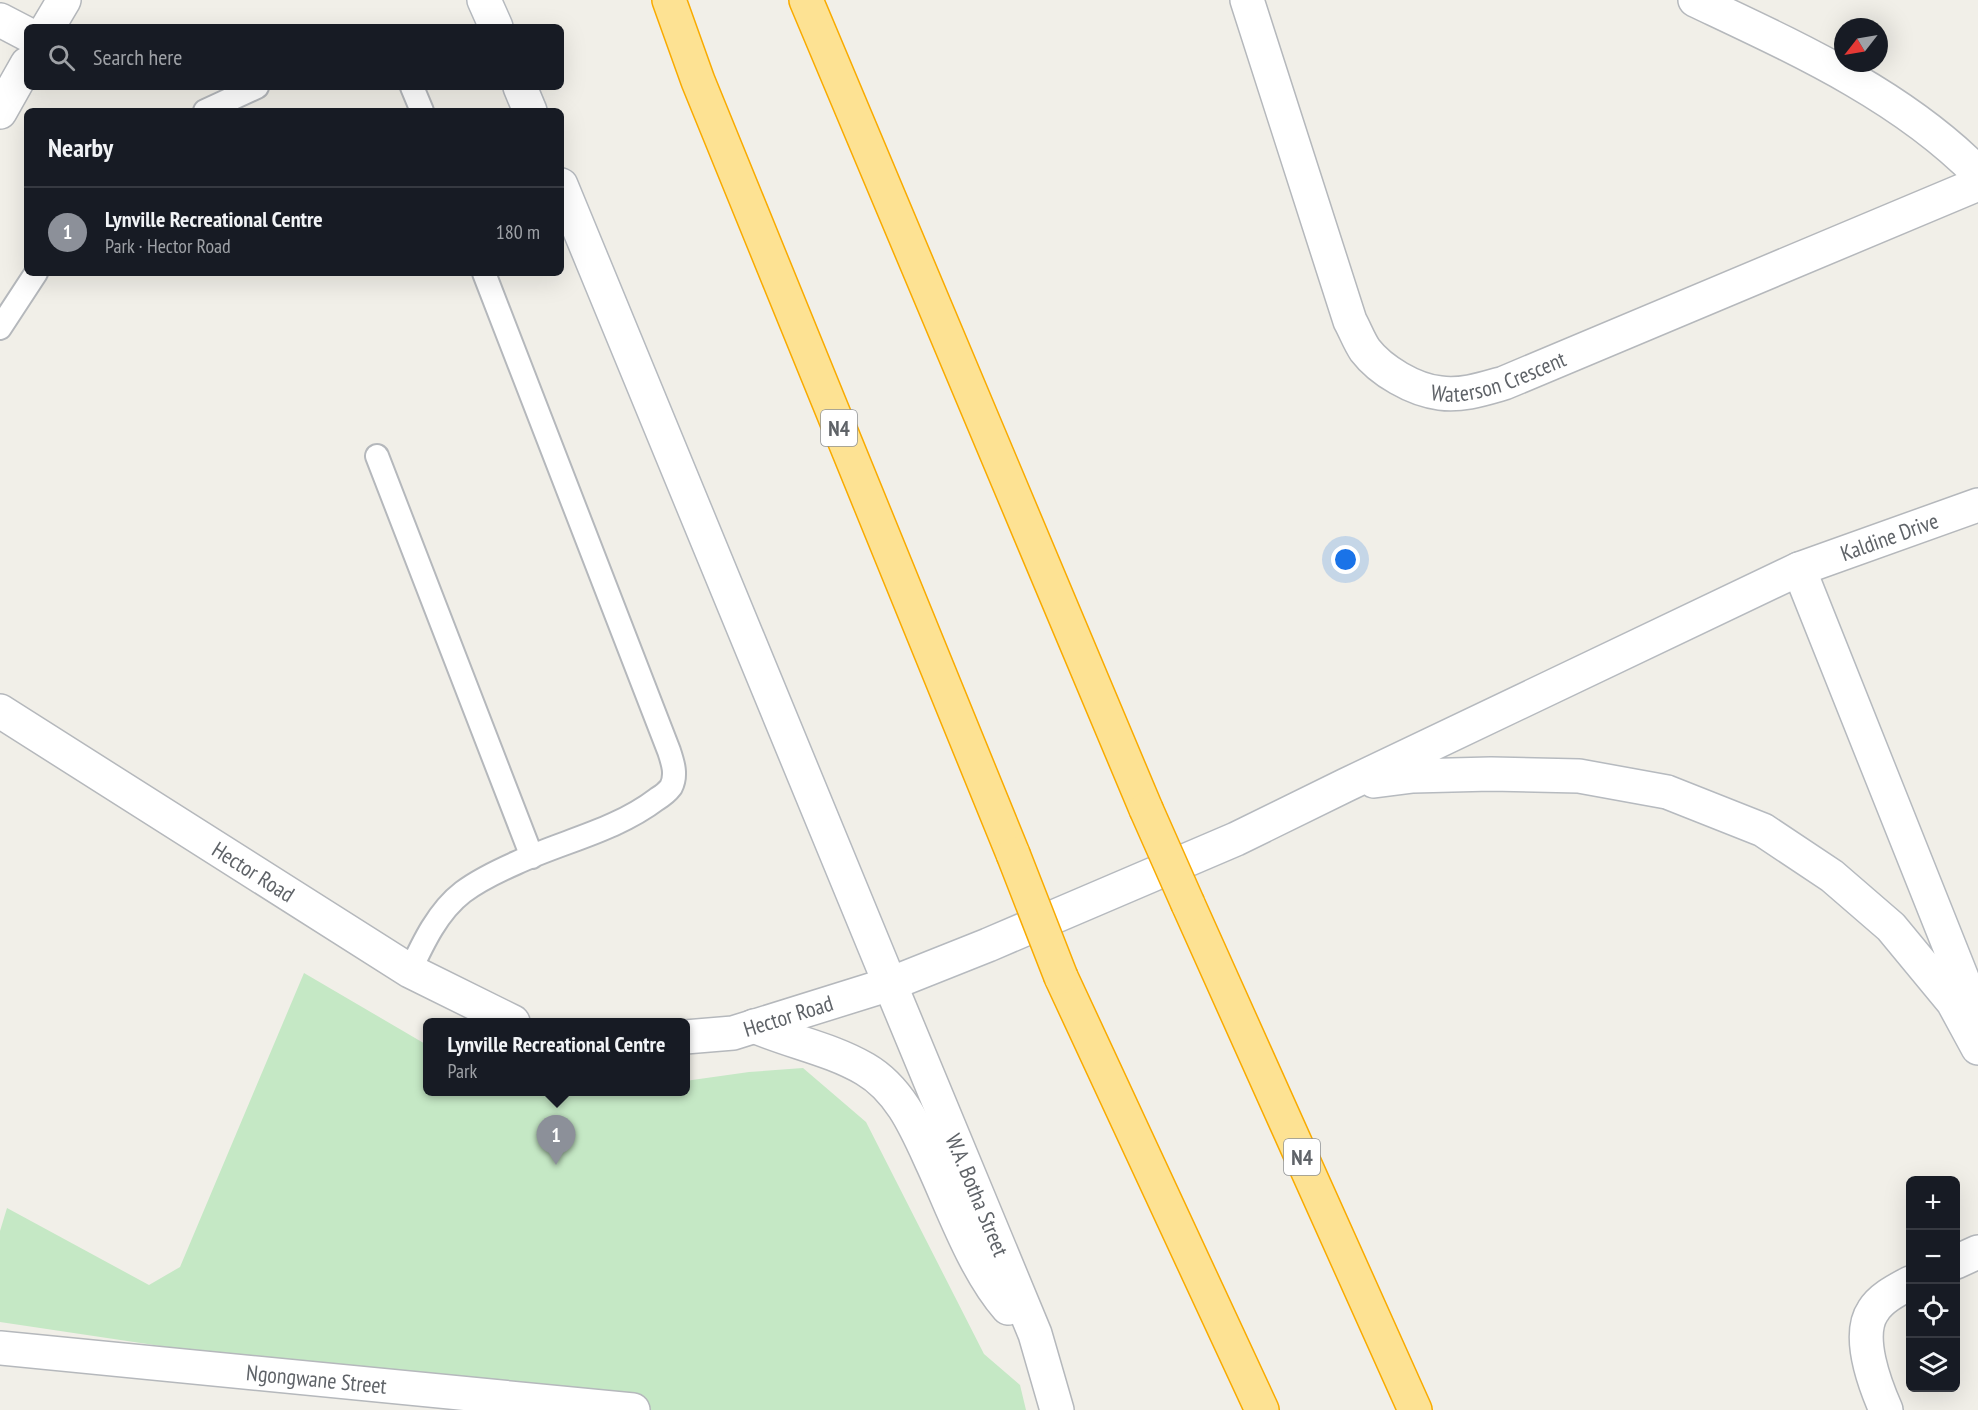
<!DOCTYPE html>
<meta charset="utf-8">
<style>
:root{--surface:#171b24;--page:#242831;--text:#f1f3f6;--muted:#9ea1a6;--line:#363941;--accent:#8c9099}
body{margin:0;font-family:"PT Sans Narrow",sans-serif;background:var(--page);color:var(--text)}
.controls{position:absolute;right:18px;bottom:18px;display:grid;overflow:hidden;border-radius:9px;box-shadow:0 6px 24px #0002}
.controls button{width:54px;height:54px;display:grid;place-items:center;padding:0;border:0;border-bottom:2px solid var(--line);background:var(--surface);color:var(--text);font:30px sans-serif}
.compass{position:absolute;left:1834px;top:18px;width:54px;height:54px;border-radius:50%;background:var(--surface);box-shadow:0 6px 24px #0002;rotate:239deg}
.you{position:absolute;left:1346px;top:560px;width:21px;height:21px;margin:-15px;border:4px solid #fff;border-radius:50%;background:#1a73e8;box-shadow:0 0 0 9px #1a73e833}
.badge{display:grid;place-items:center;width:39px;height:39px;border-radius:50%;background:var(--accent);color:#fff;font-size:20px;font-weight:700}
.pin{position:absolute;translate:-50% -50px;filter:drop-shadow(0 2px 3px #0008)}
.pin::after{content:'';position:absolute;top:32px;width:21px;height:18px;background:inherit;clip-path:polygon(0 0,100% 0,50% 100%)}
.popup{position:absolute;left:423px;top:1018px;width:267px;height:78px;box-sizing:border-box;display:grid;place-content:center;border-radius:9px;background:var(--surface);filter:drop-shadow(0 2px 4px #0005);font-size:20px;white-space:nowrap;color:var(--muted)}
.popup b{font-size:22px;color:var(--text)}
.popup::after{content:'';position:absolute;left:50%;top:100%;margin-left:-12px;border:12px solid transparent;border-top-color:var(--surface)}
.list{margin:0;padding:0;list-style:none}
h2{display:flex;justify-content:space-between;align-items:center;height:78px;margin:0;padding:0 24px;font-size:26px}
h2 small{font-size:20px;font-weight:400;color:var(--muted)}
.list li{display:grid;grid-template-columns:39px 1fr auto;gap:18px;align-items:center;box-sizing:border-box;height:90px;padding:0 24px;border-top:2px solid var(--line)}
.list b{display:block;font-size:22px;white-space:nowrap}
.list p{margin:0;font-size:20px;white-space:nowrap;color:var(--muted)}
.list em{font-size:20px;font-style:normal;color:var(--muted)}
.icon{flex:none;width:33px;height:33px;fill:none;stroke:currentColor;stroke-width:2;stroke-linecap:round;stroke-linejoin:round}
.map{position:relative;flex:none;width:1978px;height:1410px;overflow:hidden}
.search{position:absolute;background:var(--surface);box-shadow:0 6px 24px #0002;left:24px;top:24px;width:540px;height:66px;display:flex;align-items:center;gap:15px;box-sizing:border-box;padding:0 21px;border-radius:9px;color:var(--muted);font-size:22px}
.panel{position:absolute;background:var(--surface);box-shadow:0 6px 24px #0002;left:24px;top:108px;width:540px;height:168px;border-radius:9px}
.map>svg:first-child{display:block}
.green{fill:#c5e8c5}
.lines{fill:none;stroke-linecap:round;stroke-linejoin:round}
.service-casing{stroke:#b5b8bc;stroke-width:26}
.minor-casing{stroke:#b5b8bc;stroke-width:36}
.tertiary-casing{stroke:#b5b8bc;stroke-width:36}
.secondary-casing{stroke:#b6babf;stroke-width:36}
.motorway-casing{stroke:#f9ab00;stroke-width:36}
.service{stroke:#fff;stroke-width:22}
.minor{stroke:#fff;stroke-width:33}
.tertiary{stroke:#fff;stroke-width:33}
.secondary{stroke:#fff;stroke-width:33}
.motorway{stroke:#fde293;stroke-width:33}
.motorway-bridge-casing{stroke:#f9ab00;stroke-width:36;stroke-linecap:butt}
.motorway-bridge{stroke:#fde293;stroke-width:33}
.labels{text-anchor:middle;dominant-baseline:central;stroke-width:4.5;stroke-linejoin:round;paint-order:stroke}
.shield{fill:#fff;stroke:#8f9295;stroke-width:1.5}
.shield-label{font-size:21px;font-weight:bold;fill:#5f6368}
.street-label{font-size:22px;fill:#5f6368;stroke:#fff}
</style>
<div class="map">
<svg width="1978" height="1410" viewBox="0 0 1978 1410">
<rect width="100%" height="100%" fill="#f1efe8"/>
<path class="green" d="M304,973l123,72v47h144l12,3 23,-3h79v-11l64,-9 54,-4 63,54 118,232 36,31 6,25h-419l-120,-15 -487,-73v-91l7,-23 142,77 31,-18z"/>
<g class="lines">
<defs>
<path id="service" d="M412,87l10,24
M205,111l52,-24
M0,328l36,-55
M377,456l155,401
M410,971c13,-28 28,-60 53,-79 16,-12 35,-21 53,-29 47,-22 99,-32 141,-64 5,-3 11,-8 14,-12 6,-12 2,-24 -2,-36l-185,-478"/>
<g id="minor">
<path id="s1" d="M1247,0l103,321c5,9 9,20 15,29 16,21 49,40 75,43 22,3 43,-4 64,-10l474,-199"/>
<path d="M1695,0c99,47 205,94 283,173"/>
<path d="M0,20l27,14"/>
<path d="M48,27l16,-27"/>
<path d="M0,112l27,-48"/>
<path id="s2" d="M1799,569l179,-64"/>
<path d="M1956,1262l22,-10"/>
<path id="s3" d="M0,1348l633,62"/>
<path d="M1886,1410c-11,-25 -30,-74 -13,-99 8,-13 24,-21 37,-28"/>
</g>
<g id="tertiary">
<path id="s4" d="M0,711l410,260 103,51"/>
<path d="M754,1026c37,16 77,23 111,43 36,21 52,61 68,96 21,46 42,105 75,143"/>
<path id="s5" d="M685,1037l48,-4 157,-49 145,350 22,76"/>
</g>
<path id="secondary" d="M484,0l12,27
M520,87l10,24
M561,185l329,799 98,-39 248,-106 110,-54 453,-216 179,449
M1374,781l39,-5 78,-2 88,2 88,16 96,38 69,46 59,51 62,75 25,46"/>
<path id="motorway" d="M669,0l29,81 315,773
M806,0l340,809
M1188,904l227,506
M1061,977l201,433"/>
</defs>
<use href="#service" class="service-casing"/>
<use href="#minor" class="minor-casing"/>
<use href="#tertiary" class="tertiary-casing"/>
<use href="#secondary" class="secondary-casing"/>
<use href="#motorway" class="motorway-casing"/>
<use href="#service" class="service"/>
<use href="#minor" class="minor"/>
<use href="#tertiary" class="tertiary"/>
<use href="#secondary" class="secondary"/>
<use href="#motorway" class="motorway"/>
<defs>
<path id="motorway-bridge" d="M1146,809l42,95
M1013,854l48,123"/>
</defs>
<use href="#motorway-bridge" class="motorway-bridge-casing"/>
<use href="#motorway-bridge" class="motorway-bridge"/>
</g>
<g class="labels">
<g class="shield">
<rect x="821" y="410" width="36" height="36" rx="4.5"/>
<rect x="1284" y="1139" width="36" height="36" rx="4.5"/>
</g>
<g class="shield-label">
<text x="839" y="428">N4</text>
<text x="1302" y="1157">N4</text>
</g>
<g class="street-label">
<text stroke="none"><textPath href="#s1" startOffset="519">Waterson Crescent</textPath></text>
<text stroke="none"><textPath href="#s2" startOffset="96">Kaldine Drive</textPath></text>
<text stroke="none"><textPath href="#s4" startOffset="300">Hector Road</textPath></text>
<text stroke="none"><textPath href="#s5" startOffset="106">Hector Road</textPath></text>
<text stroke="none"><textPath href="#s5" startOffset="441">W.A. Botha Street</textPath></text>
<text stroke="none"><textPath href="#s3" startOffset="318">Ngongwane Street</textPath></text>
</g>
</g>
</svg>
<div class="controls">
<button>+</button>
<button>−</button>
<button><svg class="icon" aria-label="locate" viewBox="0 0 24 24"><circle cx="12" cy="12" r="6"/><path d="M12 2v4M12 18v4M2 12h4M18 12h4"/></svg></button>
<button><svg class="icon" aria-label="layers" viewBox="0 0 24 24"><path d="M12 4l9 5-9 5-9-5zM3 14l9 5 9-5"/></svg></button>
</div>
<svg class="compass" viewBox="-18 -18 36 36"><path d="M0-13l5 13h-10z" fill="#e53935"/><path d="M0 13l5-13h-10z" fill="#9ea1a6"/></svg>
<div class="you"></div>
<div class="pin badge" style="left:556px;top:1165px">1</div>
<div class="popup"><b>Lynville Recreational Centre</b>Park</div>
<div class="search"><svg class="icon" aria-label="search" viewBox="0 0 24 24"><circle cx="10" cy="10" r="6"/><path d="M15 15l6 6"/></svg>Search here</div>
<section class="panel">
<h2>Nearby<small></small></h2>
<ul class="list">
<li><span class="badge">1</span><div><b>Lynville Recreational Centre</b><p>Park · Hector Road</p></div><em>180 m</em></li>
</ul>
</section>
</div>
